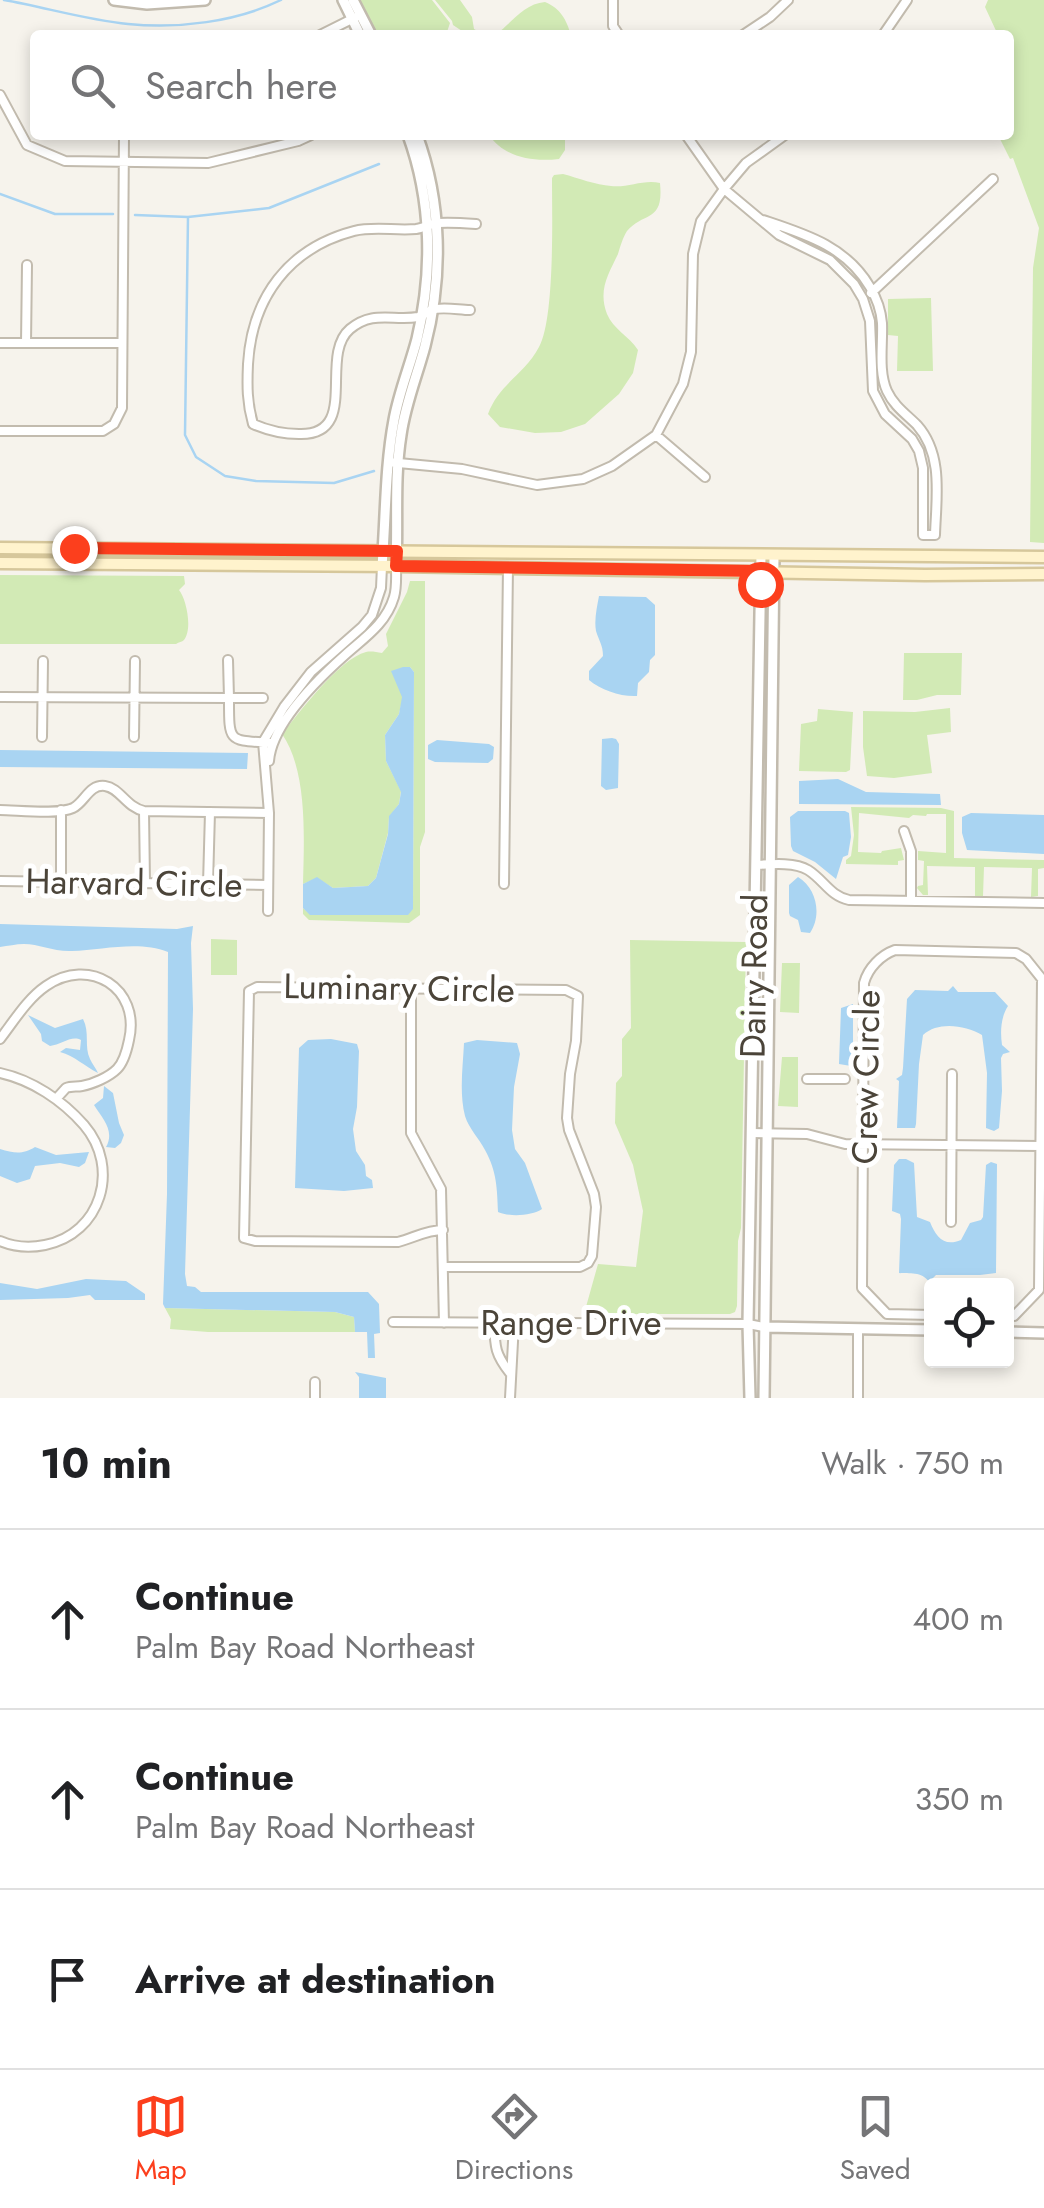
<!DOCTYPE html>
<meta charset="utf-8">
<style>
:root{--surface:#fff;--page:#f2f2f2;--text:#202124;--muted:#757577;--line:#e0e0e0;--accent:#fc3f1d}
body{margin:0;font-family:Jost,sans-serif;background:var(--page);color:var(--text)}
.controls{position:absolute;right:30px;bottom:30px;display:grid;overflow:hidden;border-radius:10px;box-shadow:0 5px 15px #0003}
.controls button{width:90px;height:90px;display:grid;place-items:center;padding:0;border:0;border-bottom:2px solid var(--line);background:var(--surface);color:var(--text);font:50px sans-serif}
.stop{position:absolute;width:30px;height:30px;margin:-22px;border:8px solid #fc3f1d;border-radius:50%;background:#fff}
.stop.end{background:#fc3f1d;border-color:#fff;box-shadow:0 2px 10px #0008}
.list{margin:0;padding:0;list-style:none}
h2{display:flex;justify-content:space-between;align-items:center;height:130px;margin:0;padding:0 40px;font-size:42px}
h2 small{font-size:32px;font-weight:400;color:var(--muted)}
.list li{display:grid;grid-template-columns:65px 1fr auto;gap:30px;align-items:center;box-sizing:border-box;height:180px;padding:0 40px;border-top:2px solid var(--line)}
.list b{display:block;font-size:38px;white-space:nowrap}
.list p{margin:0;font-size:32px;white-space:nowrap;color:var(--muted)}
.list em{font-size:32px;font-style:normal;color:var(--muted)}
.icon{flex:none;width:55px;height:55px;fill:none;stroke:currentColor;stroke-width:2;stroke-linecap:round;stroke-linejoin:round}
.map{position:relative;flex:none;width:1044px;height:1398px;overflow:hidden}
.search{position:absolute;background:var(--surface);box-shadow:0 5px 15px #0003;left:30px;right:30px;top:30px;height:110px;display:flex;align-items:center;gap:25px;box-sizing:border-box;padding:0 35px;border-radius:10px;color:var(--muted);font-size:38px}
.sheet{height:670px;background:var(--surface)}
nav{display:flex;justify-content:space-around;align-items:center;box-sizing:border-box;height:140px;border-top:2px solid var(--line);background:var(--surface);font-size:28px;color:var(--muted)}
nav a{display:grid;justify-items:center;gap:5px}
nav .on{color:var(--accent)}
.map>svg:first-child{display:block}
.green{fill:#d2eab5}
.water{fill:#a9d4f2}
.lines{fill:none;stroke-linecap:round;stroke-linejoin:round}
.stream{stroke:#a9d4f2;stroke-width:2.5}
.minor-casing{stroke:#c2bbae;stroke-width:12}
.tertiary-casing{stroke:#c2bbae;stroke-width:14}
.secondary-casing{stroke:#d6c79b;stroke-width:15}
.minor{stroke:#fff;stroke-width:8}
.tertiary{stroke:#fff;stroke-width:9}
.secondary{stroke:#fff3cd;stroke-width:10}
.route{stroke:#fc3f1d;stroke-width:12}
.labels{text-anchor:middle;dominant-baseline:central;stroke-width:10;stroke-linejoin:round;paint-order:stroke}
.street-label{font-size:35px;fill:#4b4439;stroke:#fff}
</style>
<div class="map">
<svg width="1044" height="1398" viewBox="0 0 1044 1398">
<rect width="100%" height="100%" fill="#f6f3ec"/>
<path class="green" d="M358,0h74l18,23 -4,12h-72z
M435,0h25l12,17 2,12 11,6h-23v-4l-9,-6 -1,-4z
M988,0h56v543l-14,-1 3,-274 6,-40 -26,-70 -3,1 -12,-24h11v-100h-11l-13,-28z
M545,2c16,7 21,17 26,33h-76c17,-12 28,-31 50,-33z
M489,135h76v15l-6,9c-26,3 -54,-1 -70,-24z
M563,174c15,4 33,11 48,12 17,2 33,-7 49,-3 4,40 -16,28 -33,48 -4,6 -7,16 -9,23 -10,21 -20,36 -11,60 6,15 22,22 31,36l-5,23 -14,21 -34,30 -24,8 -26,1 -35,-6 -12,-13c11,-30 37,-40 51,-67 16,-29 13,-132 13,-169l2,-3z
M931,298l2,73h-36l1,-35 -10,-1v-36z
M0,575l184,1 1,8 -6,6c7,8 14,39 5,50 -2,2 -5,2 -8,4h-176z
M410,581h15v251l-5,15v68l-11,8 -100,-3 -6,-6v-6l8,7 102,-6 1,-237 -4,-5 -11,47 -14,21 1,26 15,30 -2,13 -10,13 -1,16 -12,45 -8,8 -35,2 -16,-10 -14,6c1,-44 5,-113 -21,-150 17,-21 57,-75 84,-82 5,-1 10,0 16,1l6,-7 -2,-12 21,-42z
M904,653h58l-1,42h-24l-20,5h-14z
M950,708l1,24 -24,3 5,38 -38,5 -27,-2 -4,-29v-36l52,1z
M818,709l35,3 -3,58 -4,2 -47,-1 2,-47 16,-3z
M851,807l90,1 13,3v47l90,2v8l-6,1v27l-7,1 1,-29 -48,-1 -1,29h-8v-29l-48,-1 1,29h-5l-6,-7 1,-2 5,-1 1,-24 -6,-1v-9l28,2v-39h-19l-1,2 -13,-1 -4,3 -50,-5 -1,39 23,1 1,-2 19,-3 3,12 -6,1v4l-52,-1v-4l5,-4 3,-21z
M211,939l26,1v35h-26z
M630,940l116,2 -5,286 -3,13 -1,65 -2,6 -5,2h-146l14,-50 38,3 7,-56 -10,-46 -18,-42 1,-40 6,-7v-37l9,-11z
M782,963h18l-1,50 -19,-1z
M782,1057h16v50l-20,-1z
M165,1308l170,4 19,5 1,15h-147l-38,-3 1,-10z"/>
<path class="water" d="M599,596l47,1 9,8v50l-5,5 -1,12 -11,11 -1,13c-16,1 -36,-6 -48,-16v-9l14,-15c0,-11 -4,-15 -7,-25 -2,-11 1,-24 3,-35z
M403,667h7l4,5 -1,237 -5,6h-98l-7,-7v-24l14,-7 16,11 35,-2 8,-8 12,-44 1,-18 10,-12 2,-12 -15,-31 -1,-26 14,-21 3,-17 -11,-26z
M612,738l4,1 3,5 -1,44 -12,2 -5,-4 1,-47z
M437,740l52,4 5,3 -1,12 -5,4 -53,-1 -7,-3v-14z
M0,750l248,3 -1,16 -247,-2z
M838,779l28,13 74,2 1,11 -142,-1v-23z
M798,811h47l4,2 2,24 -3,18 -5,2 -7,22 -21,-17 -22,-11 -2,-5 -1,-29z
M971,813l73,2v39l-77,-4 -5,-17v-16z
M798,877c19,11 24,39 12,56l-9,-1 -3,-12 -8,-4 -1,-3v-28z
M0,924l177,5 16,-3 -2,17 2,66 -8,265 2,12 8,1 6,5h167l11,12 1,29 -6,1 1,24h-7l-1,-26h-12l-1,-15 -19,-5 -170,-4 -2,-4 4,-110 1,-242c-29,-12 -66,-2 -96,-1 -18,1 -33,-7 -48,-7 -8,0 -16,2 -24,3z
M953,986l5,6h37l13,14c-7,11 -8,25 -6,39l8,7 -7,2 -2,4 1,33 -3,37 -5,3 -8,-3 1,-55 -5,-38c-17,-10 -44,-14 -59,0l-4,29 -3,60 -1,4h-18l2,-47 -3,-2 6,-4 1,-7 4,-69 8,-9 33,1z
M853,1004v65l-2,1v-4l-12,-2 2,-56z
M28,1015l27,13 28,-9c7,13 1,28 7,40 2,5 6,9 8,14 -14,-7 -23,-17 -38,-21l6,-4 14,2 1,-10c-10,-5 -20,5 -31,6l-8,-5 -1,-7z
M331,1039l26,5 2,7 -2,56 -4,22 3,22 9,14 1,11 6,4 1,8 -29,3 -49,-3 4,-140 9,-8z
M477,1040l40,3 3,11 -6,33 -2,43 3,19 10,14 17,46c-10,7 -33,8 -44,3 -1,-24 -1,-40 -13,-62 -6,-12 -16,-21 -20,-34 -6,-23 -2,-50 -1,-73z
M104,1086l9,7 6,30 5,12 -3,8 -6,5 -9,-1c9,-16 -3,-28 -12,-42l9,-7z
M35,1147l21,8 33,-3 -4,11 -6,4 -19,-4 -25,3 -5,13 -13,4 -17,-7v-27c14,4 22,6 35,-2z
M899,1159h7l8,4 3,54 13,5c6,15 14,25 31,18l9,-17 11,-3 2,-3 3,-52 5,-3 6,2 -1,109 -16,2h-44l-7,7c-7,-11 -20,-8 -30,-9l2,-54 -1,-5 -8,-3 2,-46z
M86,1279l40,2 19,13v6h-50l-5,-5 -22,3 -68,2v-17l37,6z
M355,1372l31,6v20h-27v-21z"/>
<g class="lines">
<path class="stream" d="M4,0c40,7 83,20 124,24 50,5 108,-2 153,-24
M0,194l55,20h58
M135,215l53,2 81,-9 110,-44
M188,217l-3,218 11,22 29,19 31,5 78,2 40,-12"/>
<defs>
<path id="minor" d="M613,0v26l6,9
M320,35l36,-18
M743,35l27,-18 18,-17
M883,35l24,-35
M0,95l27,50 38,16 143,2 90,-22 13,-6
M686,135l38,54 55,46 51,25 24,24 9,15 7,22 3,70 12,23 27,25 7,12 4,17v67h12c1,-36 9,-80 -18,-110 -11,-11 -23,-19 -30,-34 -9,-20 -4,-47 -5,-68 -1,-12 -6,-26 -12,-36 -24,-41 -65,-53 -107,-67
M871,293l122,-114
M470,310c-11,0 -28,-4 -39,0 -4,2 -8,6 -13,7 -26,4 -45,-7 -68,12 -32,27 11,107 -51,105 -17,0 -30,-3 -46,-10 -6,-21 -6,-38 -5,-60 4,-67 41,-116 106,-133 20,-5 42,0 62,-2 7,-1 14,-5 22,-6 12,-1 25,0 38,1
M0,343h122
M26,343l1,-78
M0,431h103l11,-7 8,-16 2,-273
M656,435l49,42
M388,462l74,7 75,16 46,-6 29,-13 44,-31 27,-51 8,-32 2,-98 8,-33 23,-32 22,-26 39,-28
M228,660l1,38h34
M0,697l229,1c0,46 -1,42 44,45
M42,737l1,-76
M134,737l1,-76
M269,761c3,-37 49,-82 76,-106 19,-17 41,-31 49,-58 3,-10 2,-21 2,-31
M0,810c17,0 58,5 73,-2 12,-6 16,-24 32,-22 15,2 21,21 39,25l125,2
M144,811l1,72
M904,831l7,20v50
M756,865c16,-1 39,-3 52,5 16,10 22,26 41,30l195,3
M0,881l268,4
M61,882v-72
M208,884l2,-72
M504,884l4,-317
M268,911l1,-98 -6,-71 21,-35 27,-35 51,-45 10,-12 9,-27 1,-22
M411,989v144l30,56 3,134
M0,1039c14,-18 27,-40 46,-53 43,-30 95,2 83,54 -2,10 -5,22 -12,29 -8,8 -24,15 -35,17 -5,1 -11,0 -16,2 0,0 -10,11 -10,11
M0,1073c32,7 62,27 84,52 37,43 17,109 -39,120 -15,3 -31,2 -45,-4
M807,1079h38
M752,1133l55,1 38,10 195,2
M951,1222l1,-148
M443,1230c-17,0 -29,8 -45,12l-143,-1 -11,-3 5,-247 8,-4 309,3 12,6 -2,45 -6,33 -3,44 2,12 25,64 2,13 -4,49 -4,7 -8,4h-137
M932,1315l-45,-1 -25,-26 2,-305c4,-15 17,-28 31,-33l121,3 10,6 16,20 -3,311 -25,26h-8
M393,1322l355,2 16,3
M494,1323c1,24 1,31 16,50
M315,1382v16
M510,1398l4,-75
M858,1398v-69"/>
<path id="tertiary" d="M114,0l33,4 58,-4
M343,0l17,35
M353,0l18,35
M382,566c4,-49 3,-98 12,-146 5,-28 16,-54 23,-81 16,-67 15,-138 -9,-204
M396,566c2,-43 -2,-88 5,-131 4,-30 16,-59 24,-89 18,-69 17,-143 -8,-211
M764,1327l168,3
M1006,1332l38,1
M750,1398l-2,-74 13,-769
M764,1398l10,-843"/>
<path id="secondary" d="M0,548l1044,9
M0,563l396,3 529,9 119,-1"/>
</defs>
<use href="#minor" class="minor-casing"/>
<use href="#tertiary" class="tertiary-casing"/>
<use href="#secondary" class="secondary-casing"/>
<use href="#minor" class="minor"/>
<use href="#tertiary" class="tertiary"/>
<use href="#secondary" class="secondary"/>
</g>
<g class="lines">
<path class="route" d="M74,548l323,3 -1,15 364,5v13"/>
</g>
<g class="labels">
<g class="street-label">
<text transform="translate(134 883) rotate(1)">Harvard Circle</text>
<text transform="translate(754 976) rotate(-89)">Dairy Road</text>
<text transform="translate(399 988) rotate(1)">Luminary Circle</text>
<text transform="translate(866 1077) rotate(-89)">Crew Circle</text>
<text x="571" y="1323">Range Drive</text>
</g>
</g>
</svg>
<div class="controls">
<button><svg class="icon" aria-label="locate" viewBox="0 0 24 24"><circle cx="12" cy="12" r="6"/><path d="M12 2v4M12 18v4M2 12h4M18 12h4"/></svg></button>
</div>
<div class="stop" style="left:760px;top:584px"></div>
<div class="stop end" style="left:74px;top:548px"></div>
<div class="search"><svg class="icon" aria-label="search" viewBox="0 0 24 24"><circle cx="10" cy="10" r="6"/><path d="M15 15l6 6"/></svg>Search here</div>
</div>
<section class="sheet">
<h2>10 min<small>Walk · 750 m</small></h2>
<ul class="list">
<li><svg class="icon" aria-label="ahead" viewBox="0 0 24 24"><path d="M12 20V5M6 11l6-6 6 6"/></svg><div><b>Continue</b><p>Palm Bay Road Northeast</p></div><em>400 m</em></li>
<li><svg class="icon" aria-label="ahead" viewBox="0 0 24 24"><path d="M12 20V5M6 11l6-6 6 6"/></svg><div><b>Continue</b><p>Palm Bay Road Northeast</p></div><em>350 m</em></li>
<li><svg class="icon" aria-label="arrive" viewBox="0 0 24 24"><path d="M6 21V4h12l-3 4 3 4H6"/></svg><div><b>Arrive at destination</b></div></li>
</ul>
</section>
<nav>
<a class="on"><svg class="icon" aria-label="map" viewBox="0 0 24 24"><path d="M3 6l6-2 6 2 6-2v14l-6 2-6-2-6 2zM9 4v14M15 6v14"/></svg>Map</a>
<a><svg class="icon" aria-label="directions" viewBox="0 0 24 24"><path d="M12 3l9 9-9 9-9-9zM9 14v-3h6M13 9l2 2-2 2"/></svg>Directions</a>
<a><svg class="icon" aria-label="saved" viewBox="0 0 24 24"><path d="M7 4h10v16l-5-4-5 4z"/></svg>Saved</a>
</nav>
